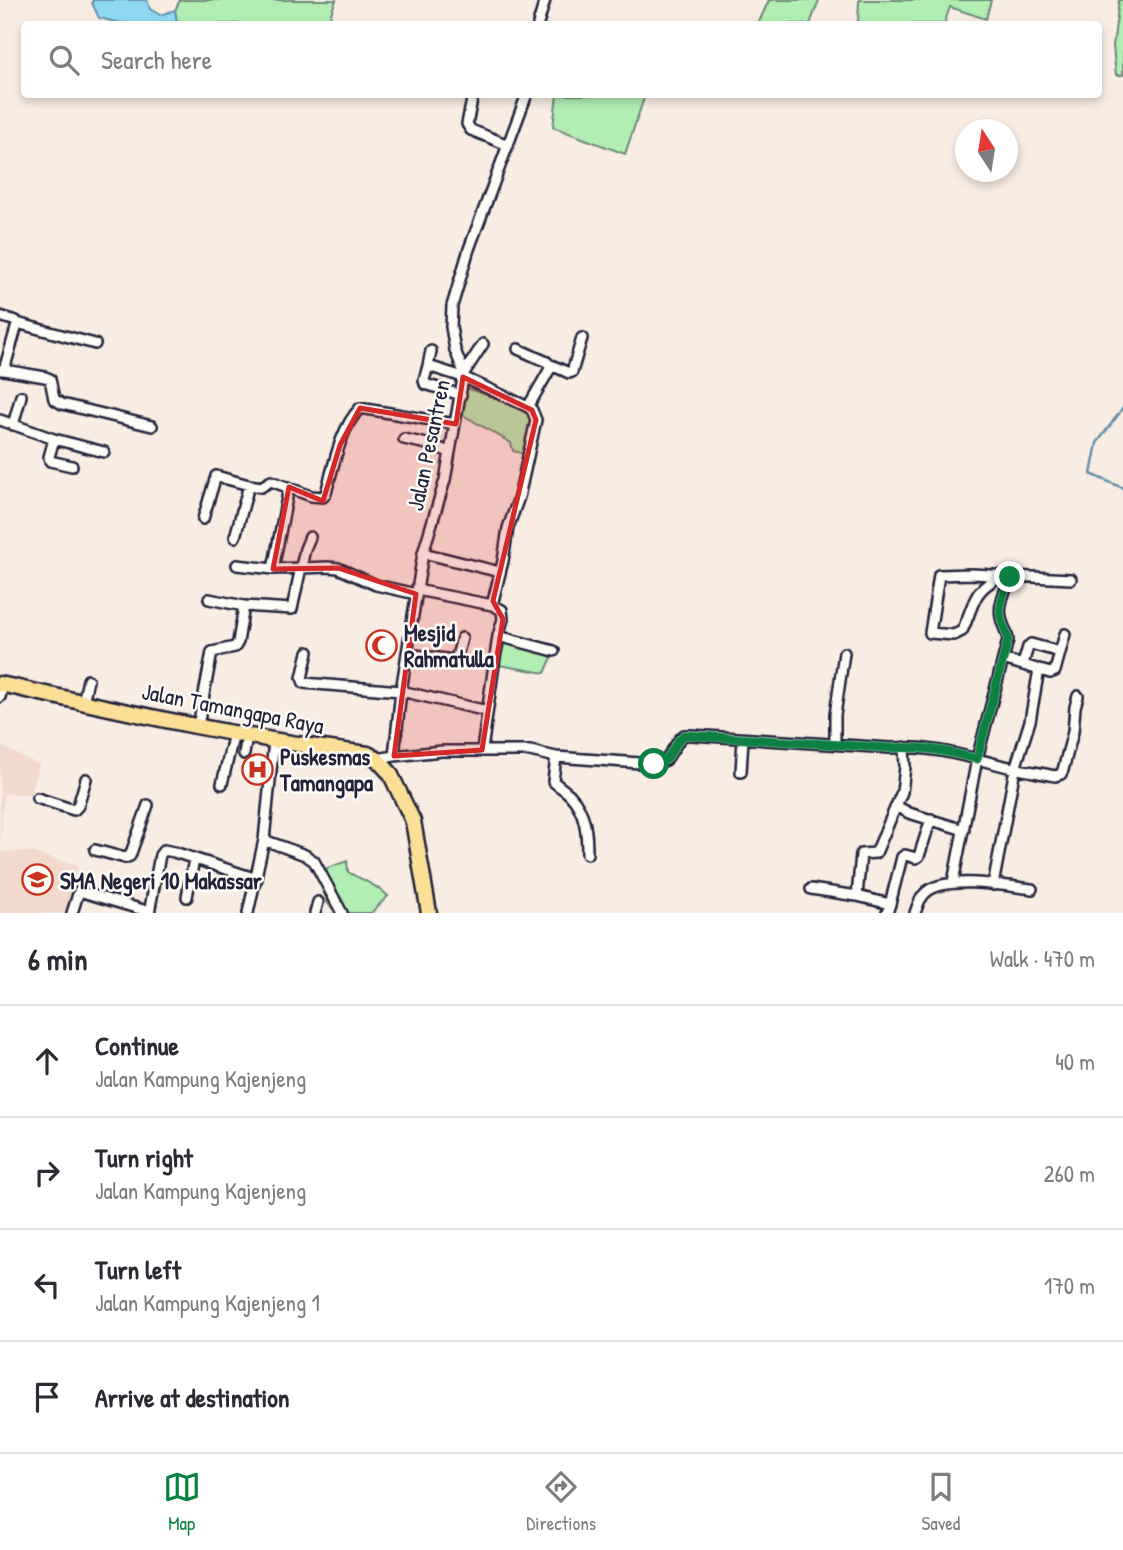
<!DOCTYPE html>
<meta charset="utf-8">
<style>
:root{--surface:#fff;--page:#f2f2f3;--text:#2b2b33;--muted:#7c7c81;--line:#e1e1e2;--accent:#0b8043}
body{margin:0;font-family:"Patrick Hand",sans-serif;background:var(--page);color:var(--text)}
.compass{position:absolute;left:955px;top:119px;width:63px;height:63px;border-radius:50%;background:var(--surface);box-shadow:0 4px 10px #0003;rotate:348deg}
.stop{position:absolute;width:21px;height:21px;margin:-16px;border:5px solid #0b8043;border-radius:50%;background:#fff}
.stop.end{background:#0b8043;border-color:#fff;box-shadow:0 2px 7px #0008}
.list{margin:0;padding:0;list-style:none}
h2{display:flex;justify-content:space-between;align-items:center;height:91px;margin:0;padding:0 28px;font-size:30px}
h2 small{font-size:23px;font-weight:400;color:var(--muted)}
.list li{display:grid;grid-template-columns:46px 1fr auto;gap:21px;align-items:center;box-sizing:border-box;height:112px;padding:0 28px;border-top:2px solid var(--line)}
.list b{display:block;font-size:26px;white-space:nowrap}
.list p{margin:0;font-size:23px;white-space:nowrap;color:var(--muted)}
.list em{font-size:23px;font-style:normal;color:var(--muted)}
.icon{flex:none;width:38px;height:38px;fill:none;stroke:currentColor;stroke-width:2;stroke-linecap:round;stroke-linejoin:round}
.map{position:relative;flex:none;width:1123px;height:913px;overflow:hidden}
.search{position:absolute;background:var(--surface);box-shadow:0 4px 10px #0003;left:21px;right:21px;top:21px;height:77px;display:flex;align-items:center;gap:18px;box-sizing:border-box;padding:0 24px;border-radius:7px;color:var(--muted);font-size:26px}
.sheet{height:539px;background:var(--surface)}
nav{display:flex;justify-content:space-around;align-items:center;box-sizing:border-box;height:98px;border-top:2px solid var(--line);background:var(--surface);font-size:19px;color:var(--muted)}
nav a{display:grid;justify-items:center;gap:4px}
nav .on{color:var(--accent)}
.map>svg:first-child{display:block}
.built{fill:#f1d9cc}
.green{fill:#b2eeb3;stroke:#6a8877;stroke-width:2}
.water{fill:#90d8f2;stroke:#648fa9;stroke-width:2}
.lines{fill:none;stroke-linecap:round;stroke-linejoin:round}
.stream{stroke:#648fa9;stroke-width:2.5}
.minor-casing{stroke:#22223b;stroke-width:14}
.primary-casing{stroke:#22223b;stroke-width:19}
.minor{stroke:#fdfcf7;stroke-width:9}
.primary{stroke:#fbdf96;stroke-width:14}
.route{stroke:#0b8043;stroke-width:9}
.marked{fill:#d62828;fill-opacity:0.2;stroke:#d62828;stroke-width:5;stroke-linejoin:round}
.labels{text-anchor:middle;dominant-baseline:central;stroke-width:5;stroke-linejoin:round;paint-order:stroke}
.street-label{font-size:23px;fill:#22223b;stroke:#fdfcf7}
.poi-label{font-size:23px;font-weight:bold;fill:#22223b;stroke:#fdfcf7;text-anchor:start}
</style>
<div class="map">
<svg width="1123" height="913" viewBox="0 0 1123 913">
<rect width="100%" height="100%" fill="#f8ece3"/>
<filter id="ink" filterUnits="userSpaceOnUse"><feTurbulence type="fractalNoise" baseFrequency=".0143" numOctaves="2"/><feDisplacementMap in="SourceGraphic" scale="14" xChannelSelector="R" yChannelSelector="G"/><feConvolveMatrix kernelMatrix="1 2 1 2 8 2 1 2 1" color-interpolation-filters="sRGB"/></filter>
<g filter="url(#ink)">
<path class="built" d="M0,746l39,19 -9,30 -26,-2 -4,53z
M0,851l31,1 29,9 18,3 -10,49h-68z"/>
<path class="green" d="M180,0h156l-9,24h-150l-2,-14z
M769,0h50l-9,24h-52z
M859,0h132l-5,19 -36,-12 -6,17h-86z
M1119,0h4v75h-7l-3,-29z
M557,95h88l-20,59 -72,-27z
M466,388l52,18 12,10 1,11 -6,27 -12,-3 -2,-8 -48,-28z
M506,639l48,14 -9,20 -46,-8z
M347,861l1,11c14,8 29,13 40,24l-17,17h-33l-10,-9 -12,-32z"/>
<path class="water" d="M93,0h54l3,9 10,6 15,-5 2,14h-53l-25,-6 -7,-15z"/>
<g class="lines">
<path class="stream" d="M1123,408l-26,35 -6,31 32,14"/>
<defs>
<path id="minor" d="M538,24l7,-24
M473,95l-6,29 4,6 37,15
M0,316l16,5 1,4 -13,45h-4
M17,323l78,21
M518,349l29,13 4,5 -23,40
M431,351l-3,15 35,11 65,30 4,3 4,10 -17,77 -11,31 -5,33 -11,44
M551,365l18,8 3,-1 10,-34
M428,366l-4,14 1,4 36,11
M4,370l41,7 5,2 4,20 8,5 90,22
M464,373l19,-29
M0,420l54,19 50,13
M13,425l8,-29
M54,439l-5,18 1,4 22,5
M404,439l23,5 23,8
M289,487l-16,82 55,-2 10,1 38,17 40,9
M203,519l13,-43 33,9
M235,537l14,-52 12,2 10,-6 40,15 12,1 3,-4c8,-28 14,-64 34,-85l95,16
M423,553l77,19
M237,565l36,4
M1001,576c-30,15 -26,28 -39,55l-8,4 -24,-2 9,-58 33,-1 99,5
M417,590l75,15 10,5 1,9 -5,17 -16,114
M209,599l35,7
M498,636l56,15
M308,652l-6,26 2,5 97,8 86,20
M407,654l47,6 3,-4 5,-18
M1003,659l47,14 5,-2 10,-37
M1023,664l5,-17 3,-3 29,8
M0,697l3,-12
M83,702l5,-22
M198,726l14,-74 23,-5 3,-5 6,-36 48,3 13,-60 5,-12
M835,744v-29l9,-62
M244,754l3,-18
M394,756l48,-5h88l26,6 98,7 12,-4 13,-20 5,-5h7l199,13c46,-3 79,10 123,20 14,3 28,5 42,8l6,-2 2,-4 10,-38 2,-25 3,-11
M556,757l-3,24c5,5 12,9 17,14 16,17 17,38 17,59
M377,759l17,-3 7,-65 22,-138 22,-73 16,-90 3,-17 -9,-23 -4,-23 1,-21 17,-57 58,-155
M741,772l2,-33
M222,784l12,-51
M37,798l37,12 4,-4 8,-27
M896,806l13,7 55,17
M264,840l41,15 9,6 28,52
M95,850l30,8 5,-2 18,-51
M953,882l24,-123 31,-119c-1,-9 -6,-15 -7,-23 -3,-13 5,-28 10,-40
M993,885l22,-116 15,-48 9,-52
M811,889l46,7 33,8 -3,9
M857,896l4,-42 15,-1 26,-61 3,-25 -1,-20
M187,897l7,-38
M890,904l12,-47 3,-2 11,3 3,-2 12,-37
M72,913l7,-22 71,21
M149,913l11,-58 4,-5 10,2 83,27
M248,913l16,-73 10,-99
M315,913l3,-11
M915,913c3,-9 6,-18 14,-23 21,-14 78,-4 103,-1"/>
<path id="primary" d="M0,684c122,27 244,55 368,70l9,5 13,14 23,48 16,92"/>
</defs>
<use href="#minor" class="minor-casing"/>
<use href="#primary" class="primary-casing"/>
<use href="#minor" class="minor"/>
<use href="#primary" class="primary"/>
</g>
</g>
<g class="lines" filter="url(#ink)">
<path class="route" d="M654,764l12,-4 13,-20 5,-5 206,13c31,-2 57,3 87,11l31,-119c-1,-9 -6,-15 -7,-23 -3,-13 5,-28 9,-40"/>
</g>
<path class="marked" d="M463,377l69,33 4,10 -43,181 10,18 -21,131 -88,6 22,-162 -78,-26 -65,1 16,-82 34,14 17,-56 20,-37 96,16z"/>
<defs>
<symbol id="mosque-ring" viewBox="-11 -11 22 22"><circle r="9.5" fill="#fdfcf7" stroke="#c8321e" stroke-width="1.5"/><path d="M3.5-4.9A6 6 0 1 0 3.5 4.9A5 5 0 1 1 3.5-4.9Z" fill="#c8321e"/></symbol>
<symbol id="hospital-ring" viewBox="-11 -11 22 22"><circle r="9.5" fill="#fdfcf7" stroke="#c8321e" stroke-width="1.5"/><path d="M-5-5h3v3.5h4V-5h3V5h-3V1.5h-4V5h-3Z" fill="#c8321e"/></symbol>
<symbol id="school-ring" viewBox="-11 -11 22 22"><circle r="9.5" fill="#fdfcf7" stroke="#c8321e" stroke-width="1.5"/><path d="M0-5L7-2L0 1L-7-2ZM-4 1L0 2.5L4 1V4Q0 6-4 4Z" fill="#c8321e"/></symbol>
</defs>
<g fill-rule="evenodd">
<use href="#mosque-ring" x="364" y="628" width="35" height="35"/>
<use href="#hospital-ring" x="240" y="752" width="35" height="35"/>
<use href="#school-ring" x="20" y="862" width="35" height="35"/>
</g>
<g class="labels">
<g class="street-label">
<text transform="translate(428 445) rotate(-78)">Jalan Pesantren</text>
<text transform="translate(233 708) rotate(11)">Jalan Tamangapa Raya</text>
</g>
<g class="poi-label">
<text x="404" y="632">Mesjid<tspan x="404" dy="26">Rahmatulla</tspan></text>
<text x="280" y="756">Puskesmas<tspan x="280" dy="26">Tamangapa</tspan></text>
<text x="60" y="880">SMA Negeri 10 Makassar</text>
</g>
</g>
</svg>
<svg class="compass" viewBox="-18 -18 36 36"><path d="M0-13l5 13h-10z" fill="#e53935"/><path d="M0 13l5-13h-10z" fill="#7c7c81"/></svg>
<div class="stop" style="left:654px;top:764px"></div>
<div class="stop end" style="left:1010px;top:577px"></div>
<div class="search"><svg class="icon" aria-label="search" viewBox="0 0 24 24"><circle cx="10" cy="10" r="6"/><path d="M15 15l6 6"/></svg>Search here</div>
</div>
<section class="sheet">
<h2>6 min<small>Walk · 470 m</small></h2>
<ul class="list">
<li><svg class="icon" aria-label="ahead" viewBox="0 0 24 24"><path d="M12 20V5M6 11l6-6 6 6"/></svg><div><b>Continue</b><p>Jalan Kampung Kajenjeng</p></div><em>40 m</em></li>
<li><svg class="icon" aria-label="right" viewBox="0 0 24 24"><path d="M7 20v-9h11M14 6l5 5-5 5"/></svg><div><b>Turn right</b><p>Jalan Kampung Kajenjeng</p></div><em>260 m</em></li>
<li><svg class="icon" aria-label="left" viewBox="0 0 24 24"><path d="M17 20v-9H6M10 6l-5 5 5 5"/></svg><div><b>Turn left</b><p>Jalan Kampung Kajenjeng 1</p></div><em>170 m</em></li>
<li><svg class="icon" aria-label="arrive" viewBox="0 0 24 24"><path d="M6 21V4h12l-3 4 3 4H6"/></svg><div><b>Arrive at destination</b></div></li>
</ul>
</section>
<nav>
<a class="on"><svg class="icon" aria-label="map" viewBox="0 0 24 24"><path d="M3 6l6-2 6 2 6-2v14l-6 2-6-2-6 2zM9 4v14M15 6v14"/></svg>Map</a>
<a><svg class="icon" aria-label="directions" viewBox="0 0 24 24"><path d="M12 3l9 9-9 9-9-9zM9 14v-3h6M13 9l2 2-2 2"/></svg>Directions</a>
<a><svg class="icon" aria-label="saved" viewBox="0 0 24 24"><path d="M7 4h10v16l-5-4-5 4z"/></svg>Saved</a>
</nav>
